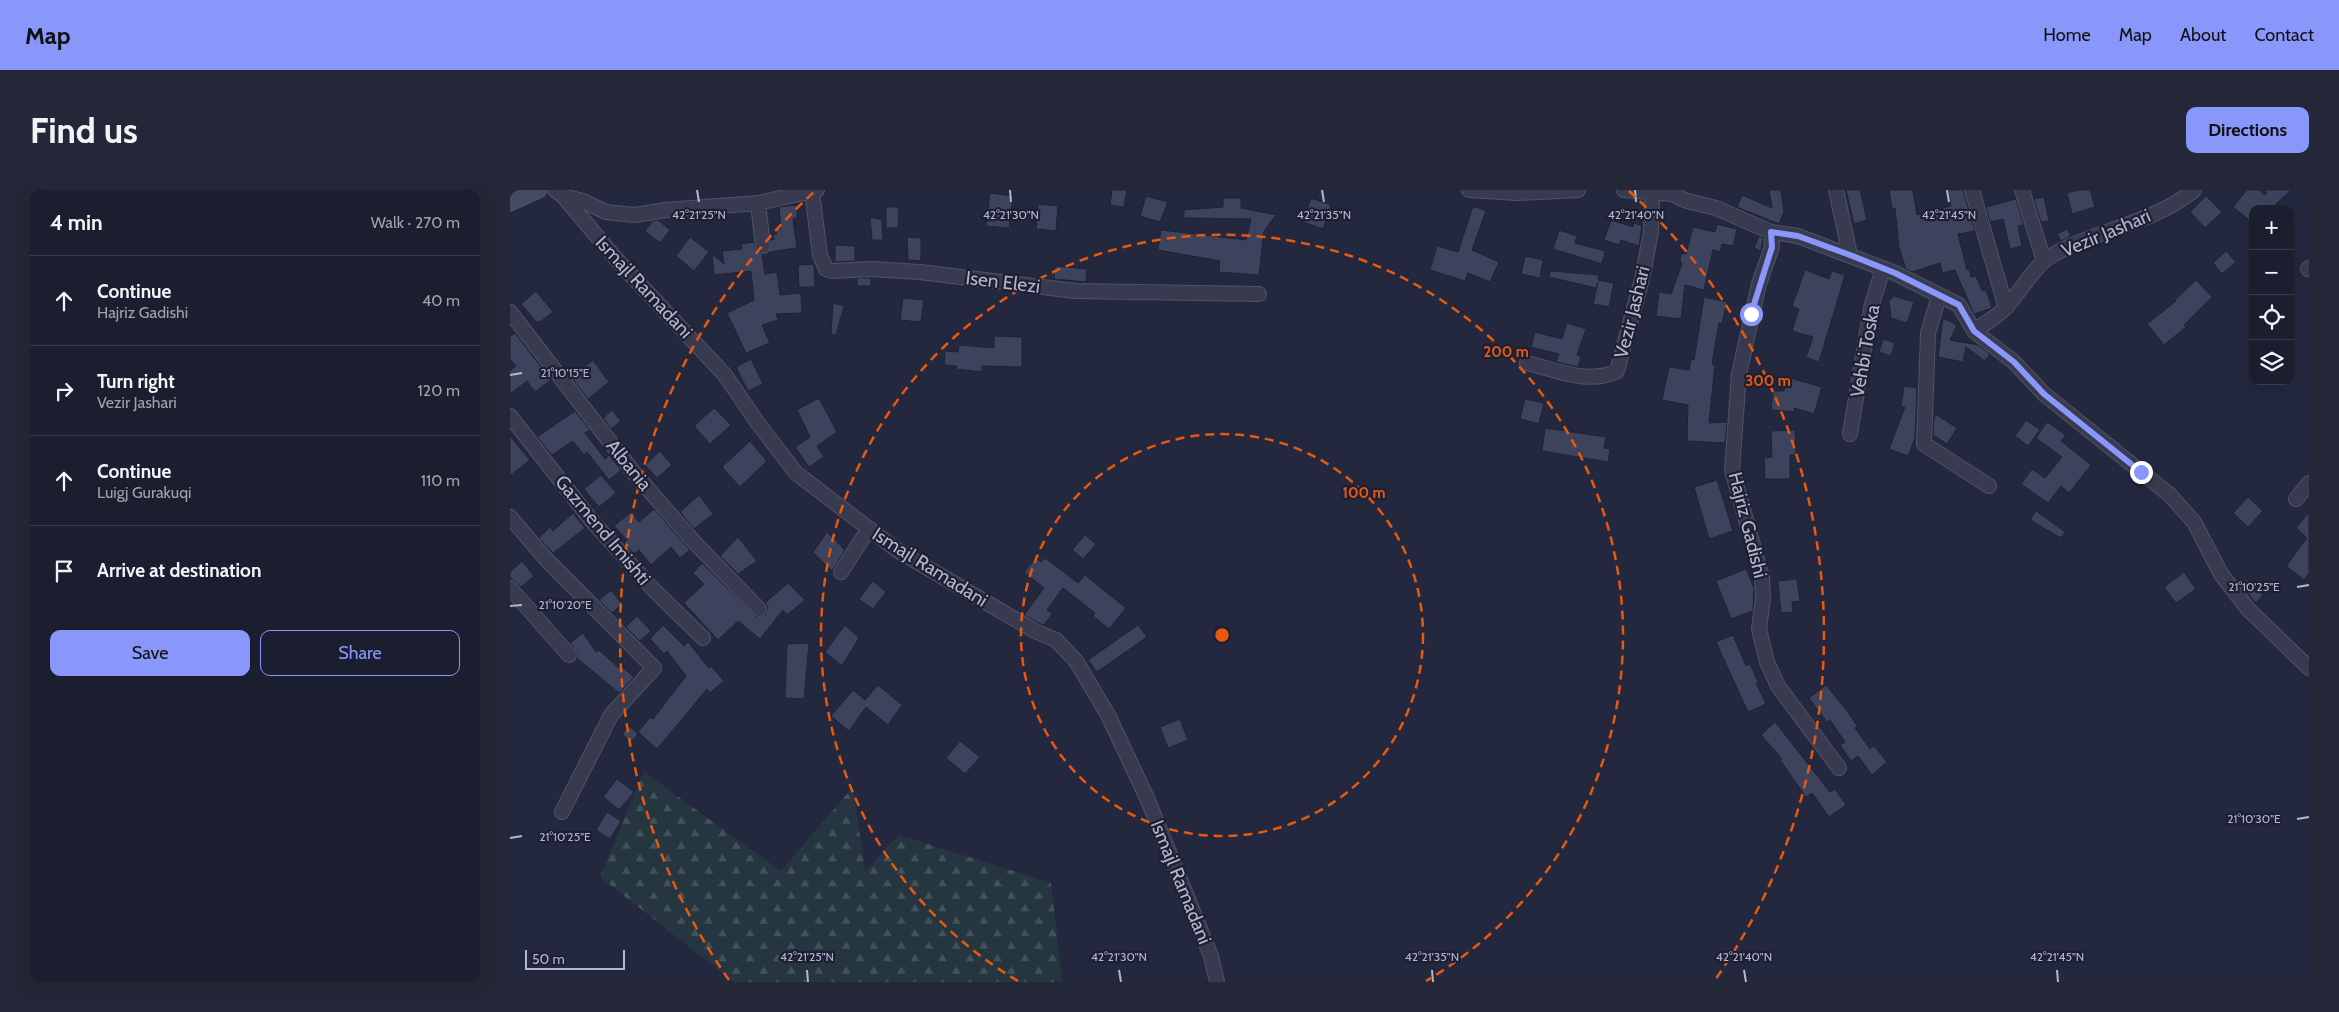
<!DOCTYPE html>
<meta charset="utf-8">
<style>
:root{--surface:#1b1e2f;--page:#242737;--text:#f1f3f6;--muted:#a0a2aa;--line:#393c4b;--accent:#8996fa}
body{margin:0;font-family:Cabin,sans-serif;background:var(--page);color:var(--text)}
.controls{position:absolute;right:15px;top:15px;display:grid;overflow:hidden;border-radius:10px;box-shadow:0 5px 20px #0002}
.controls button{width:45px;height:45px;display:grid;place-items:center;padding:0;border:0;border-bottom:1px solid var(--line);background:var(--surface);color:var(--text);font:25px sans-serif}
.scale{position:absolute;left:15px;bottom:12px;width:100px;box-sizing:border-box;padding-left:5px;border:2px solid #b4b7ca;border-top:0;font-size:14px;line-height:18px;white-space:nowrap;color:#b4b7ca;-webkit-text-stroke:4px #1d2034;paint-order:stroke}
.stop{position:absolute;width:15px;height:15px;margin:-11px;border:4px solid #8996fa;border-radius:50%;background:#fff}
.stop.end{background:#8996fa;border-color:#fff;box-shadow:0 1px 5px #0008}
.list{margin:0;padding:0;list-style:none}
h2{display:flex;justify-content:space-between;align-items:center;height:65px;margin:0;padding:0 20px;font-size:21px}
h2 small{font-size:16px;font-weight:400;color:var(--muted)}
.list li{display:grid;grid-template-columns:32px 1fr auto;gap:15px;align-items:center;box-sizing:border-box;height:90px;padding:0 20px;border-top:1px solid var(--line)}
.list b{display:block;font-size:19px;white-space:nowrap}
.list p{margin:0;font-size:16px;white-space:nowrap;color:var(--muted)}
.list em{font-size:16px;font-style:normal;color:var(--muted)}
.actions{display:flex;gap:10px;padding:15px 20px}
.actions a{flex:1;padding:11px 0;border:1px solid var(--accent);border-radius:10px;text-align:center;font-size:18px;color:var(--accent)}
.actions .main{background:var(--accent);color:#111}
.icon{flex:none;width:28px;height:28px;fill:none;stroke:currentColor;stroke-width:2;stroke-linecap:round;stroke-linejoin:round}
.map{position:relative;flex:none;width:1799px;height:792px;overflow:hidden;border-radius:10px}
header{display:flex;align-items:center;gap:30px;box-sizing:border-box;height:70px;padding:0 25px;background:var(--accent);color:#111}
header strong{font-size:24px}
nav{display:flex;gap:28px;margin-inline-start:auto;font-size:18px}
.intro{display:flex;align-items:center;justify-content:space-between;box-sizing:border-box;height:120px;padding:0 30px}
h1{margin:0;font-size:35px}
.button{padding:12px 22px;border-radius:10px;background:var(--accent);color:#111;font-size:18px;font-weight:700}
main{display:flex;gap:30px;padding:0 30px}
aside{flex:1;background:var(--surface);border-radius:10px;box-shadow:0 5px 20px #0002}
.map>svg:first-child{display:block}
.forest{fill:url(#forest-firs)}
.building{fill:#3e435d;stroke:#1f2236}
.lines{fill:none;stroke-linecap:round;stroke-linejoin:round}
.street-casing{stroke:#505367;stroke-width:16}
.secondary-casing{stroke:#505367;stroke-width:17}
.street{stroke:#383b4f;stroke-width:14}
.secondary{stroke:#464962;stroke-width:15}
.route{stroke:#8996fa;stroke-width:6}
.ticks{fill:none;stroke:#b4b7ca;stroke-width:2}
.ring{fill:none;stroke:#e8590c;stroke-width:2.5;stroke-dasharray:9 6}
.labels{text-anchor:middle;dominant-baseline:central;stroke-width:4.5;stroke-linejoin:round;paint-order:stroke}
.street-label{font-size:19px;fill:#b4b7ca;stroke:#1d2034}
.ticks-label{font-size:12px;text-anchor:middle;fill:#b4b7ca;stroke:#1d2034;stroke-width:4.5;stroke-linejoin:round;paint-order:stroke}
.centre{fill:#e8590c;stroke:#1d2034;stroke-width:2.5}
.ring-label{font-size:15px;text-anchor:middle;font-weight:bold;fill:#e8590c;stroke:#1d2034;stroke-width:4.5;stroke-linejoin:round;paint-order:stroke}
</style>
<header>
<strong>Map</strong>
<nav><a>Home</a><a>Map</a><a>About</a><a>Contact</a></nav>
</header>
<div class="intro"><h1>Find us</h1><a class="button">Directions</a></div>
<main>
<aside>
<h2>4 min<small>Walk · 270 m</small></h2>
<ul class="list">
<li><svg class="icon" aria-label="ahead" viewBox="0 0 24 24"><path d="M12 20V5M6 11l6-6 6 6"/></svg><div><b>Continue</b><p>Hajriz Gadishi</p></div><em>40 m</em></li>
<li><svg class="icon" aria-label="right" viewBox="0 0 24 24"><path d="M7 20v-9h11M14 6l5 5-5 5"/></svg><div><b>Turn right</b><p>Vezir Jashari</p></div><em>120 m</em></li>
<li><svg class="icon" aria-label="ahead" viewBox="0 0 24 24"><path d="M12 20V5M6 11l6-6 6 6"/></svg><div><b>Continue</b><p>Luigj Gurakuqi</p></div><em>110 m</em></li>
<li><svg class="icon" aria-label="arrive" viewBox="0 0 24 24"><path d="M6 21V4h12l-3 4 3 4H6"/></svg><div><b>Arrive at destination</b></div></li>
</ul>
<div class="actions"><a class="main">Save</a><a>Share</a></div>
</aside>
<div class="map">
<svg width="1799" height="792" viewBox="0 0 1799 792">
<defs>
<pattern id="forest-firs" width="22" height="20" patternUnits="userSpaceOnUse" patternTransform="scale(1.25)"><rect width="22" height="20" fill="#263640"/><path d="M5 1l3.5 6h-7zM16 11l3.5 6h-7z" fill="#43515a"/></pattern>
</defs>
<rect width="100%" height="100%" fill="#24283f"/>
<path class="forest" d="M134,582l137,99 72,-84 12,84 34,-36 152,48 11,99h-328l-134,-105z"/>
<path class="building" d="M602,0h15l-3,17 -14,-2z
M1259,0h12l3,22 -5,12 -42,-17 5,-12 30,13z
M1336,0h14l7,30 -13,4z
M1379,0h24l4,25 34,-9 -3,-16h15l12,41 -17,3 9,36 2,-1 2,8 5,-1 6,15 4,-1 6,18 -18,6 -19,-44 -13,3 -2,-10 -28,9 -6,-3 -7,-21 -4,-40 -3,1z
M1568,0h12l5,17 -23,7 -5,-21z
M1737,0h12l6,5 2,-2 -4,-3h28l-20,19h-18v14l-20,-16z
M480,3l23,3 -4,32 -23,-2z
M636,6l22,6 -8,20 -20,-6z
M1696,6l16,16 -17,16 -15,-16z
M1534,7l5,24 -8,1 -7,-23z
M713,8h18v10l35,7 -12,16 -5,44 -40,-3 1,-11 -62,-11 3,-20 85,10 5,-21 -67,-1v-8l39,-3z
M801,8l20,7 -8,24 -20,-7z
M1506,9l8,26 -6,1 4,20 -12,3 -7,-30 -13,3 -4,-15z
M528,14l20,2 -2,25 -20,-2z
M287,15v13l-4,1 4,29 -28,4 2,-12 3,-1 -1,-5h4l-1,-5 5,-1 -2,-21z
M963,16l13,5 -14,39 27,12 -9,20 -22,-9 -3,8 -35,-11 7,-24 21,6z
M376,17h13l-1,21h-12z
M360,27l12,3 1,20h-11z
M148,30l12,10 -10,13 -15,-12 8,-10z
M1101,30l22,7 1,-4 8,3 -3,20 -18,-6 -2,5 -15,-5z
M1207,34l20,5 -4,17 -11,-2 -2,8 -7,-2 -9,40 -19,-5 -4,34 -25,-3 3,-24 12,2 11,-30 -2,-4 1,-7 5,1 7,-27 22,5z
M1557,39l4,7 -10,5 -4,-7z
M1049,40l18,6 -2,7 30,8 -3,13 -49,-15z
M1249,46l4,2 -2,13 -7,-3z
M180,47l19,15 -15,19 -18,-15z
M397,47l14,1v23l-13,-1z
M244,52l2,9 6,3 3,20 12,-2 3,23 21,-2 1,20 -26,1 2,6 -16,5 8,18 -24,10 -19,-40 27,-13 -3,-29 -37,4 -2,-21 12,10 -2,-13 20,-2 -1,-5z
M325,55l20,1v15l-20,1z
M1716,61l10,11 -14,12 -9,-11z
M1015,66l18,4 -3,18 -19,-4z
M304,74l1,23h-16l-1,-22z
M545,76l32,3 -1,13 -32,-3z
M1295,80l24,9 3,-8 13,4 -26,87 -13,-5 7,-20 -21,-6 7,-22 -7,-3z
M1040,81l49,4 -1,5 16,3 -5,24 -16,-3 5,-22 -2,6 -47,-11z
M347,88h14v8h-14z
M1686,90l16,17 -28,28 2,2 -22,18 -17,-21 29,-23 -1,-1z
M26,101l17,21 -13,10h-4l-15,-18z
M1384,106l20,6 -7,21 -16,-5 -2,-17z
M1194,107l23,5 -5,22 -3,-1 -7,41 3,1 -6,58 18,-1 -2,21 -38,-2 1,-36 -26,-5 7,-33 20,3 2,-11 3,1z
M393,108l21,2 -3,22 -21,-2z
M323,113l11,3 -8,29 -5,-1z
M1433,128l14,7 -7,15 28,5 12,9 -5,7 -19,-14 -3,15 -25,-5z
M1057,133l19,6 -9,26 4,2 -3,10 -22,-5 3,-8 -28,-7 4,-15 27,7z
M5,143l36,47 -16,12 -8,-11 -17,13v-23l6,-5 -6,-7v-22z
M484,146l28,1v30l-40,-1v6l-26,-3 1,-3 -13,-1 1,-14 13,1 1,-7 35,3z
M1373,149l12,4 -4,13 -12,-4z
M241,169l12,25 -15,7 -12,-24z
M83,170l16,22 -21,17 -17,-22z
M1277,187l35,10 -8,27 -20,-6v4l-23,-2 2,-19h11z
M1394,196l13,2 -2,50 -7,18 -19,-7 16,-42h-4z
M309,208l18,34 -20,14 7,11 -15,10 -14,-20 15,-10 -13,-27z
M1015,209l19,4 -5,21 -19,-5z
M204,218l17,17 -21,19 -16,-18z
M102,220l9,11 -10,8 -8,-11z
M65,221l15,19 -5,3 20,26 4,-4 12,15 -12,10 -22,-28 -3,3 -11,-14 -21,14 -15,-18z
M1427,225l20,13 -10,16 -14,-9 1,-18z
M1516,230l14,10 -12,16 -13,-10z
M1537,232l19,13 -5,6 30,24 -22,28 -8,-7 -13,17 -27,-19 11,-15 13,9 17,-21 -26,-19z
M1035,238l61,9 -2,11 6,1 -2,13 -66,-11z
M1285,240l1,25h-6v24h-25l-1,-21 8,-1 -1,-26z
M0,246l20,24 -20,16z
M240,251l17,20 -27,26 -18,-20z
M150,261l12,14 -15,13 -12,-13z
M91,285l15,18 -17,14 -15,-18z
M1207,290l16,51 -24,8 -15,-52z
M189,305l14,19 -19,15 -14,-17z
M1738,307l15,14 -15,16 -15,-14z
M144,319l36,41 -10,8 -9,-11 -20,18 -12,-15 -5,4 -10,-11 3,-3 -13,-14 17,-14 8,10z
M1526,321l29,21 -4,6 -31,-18z
M1799,322v61l-5,7 -18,-14 21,-28 -11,-10z
M63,323l12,15 -32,25 -14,-15 11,-11 3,4z
M317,342l18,18 -13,21 -19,-19z
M575,345l11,9 -13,15 -11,-9z
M228,347l19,24 -19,13 -18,-18z
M526,368l5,4 4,-4 33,25 7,-8 41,33 -17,21 -16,-13 2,-3 -32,-25 -16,22 5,4 -8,11 -5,-2 -15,-8 20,-27 -20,-16z
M12,371l12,15 -13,11 -11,-10v-5z
M192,373l54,54 9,-2 3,-8 -3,-4 23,-20 17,17 -18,15 -4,-5 -23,29 -22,-18 -20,19 -34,-37 20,-19 -11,-11z
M1236,379l8,19 -1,23 -22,8 -15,-38z
M1674,382l12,17 -20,14 -12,-16z
M1287,389l3,22 -8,1 1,10 -12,1 -3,-32z
M1736,389l17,16 -7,8 -15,-18z
M363,391l13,11 -13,17 -14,-10z
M101,400l11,14 -10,9 -13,-13z
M127,426l14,15 -11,10 -14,-14z
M153,435l21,21 4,-4 21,26 2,-2 13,15 -14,12 -3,-4 -50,60 -19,-17 12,-15 3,2 33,-43 -19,-25 -3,3 -14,-15z
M335,435l14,13 -17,28 -17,-14z
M628,435l9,12 -50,35 -9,-12z
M73,443l13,19 3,-2 20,18 2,-2 13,11 -15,16 -42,-35v-5l-7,-10z
M1223,445l13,31 4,-2 8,18 -2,1 10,21 -18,8 -32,-70z
M299,453l-5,56 -19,-1 2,-54z
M368,495l24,20 -14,20 -22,-18 -17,24 -18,-15 22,-26 12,10z
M1316,495l22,27 9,14 -2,2 15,21 4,-3 13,16 -15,13 -14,-19 -7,5 -11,-16 5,-3 -15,-22 -3,2 -18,-24z
M670,529l8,21 -20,8 -8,-21z
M1265,532l55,70 5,-3 11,16 -17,12 -17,-24 -6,4 -26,-37 2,-1 -21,-24z
M119,536l9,8 -7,8 -9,-8z
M450,551l20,16 -15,17 -19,-16z
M107,589l17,13 -15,18 -16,-13z
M97,622l14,9 -11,18 -14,-9z"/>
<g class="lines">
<defs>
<path id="street" d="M45,0l8,6 20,5 23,11 29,3 31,-5 92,-7 59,-13
M959,0l48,3 61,-3
M1114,0l48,4 15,7 29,7 55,24 27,4 97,37 64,32 15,26c11,-8 25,-15 33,-25 11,-12 28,-39 39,-47 45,-29 106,-34 148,-69
M1326,0l14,65
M1462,0l34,118
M1512,0l22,71
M302,2l8,63 6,14 6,2 39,-2 49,3 155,19 184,3
M53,6l54,64 108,115 32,47 39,51 101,77 138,81 21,9 20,21 32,54 39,83 64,158 6,26
M248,13l5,43
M1261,42l1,15 -13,37 -20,90 -7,96 30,107 1,22 -4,30 8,33 11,24 61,82
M1798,79l1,-1
M1429,106l-11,37 -4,111 65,42
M0,122l124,161 62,71 63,65
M1464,141l40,31 30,32 126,101 24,27 27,52 27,35 61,59
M1017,173c29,7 62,22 90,8l25,-92 9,-47 1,-41
M0,226l82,105 62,69 49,48
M1340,244l21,-126 12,-40
M1786,309l13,-16
M0,327l35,41 109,110 -43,47 -49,97
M331,382l27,-42
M0,398l59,67"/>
<path id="secondary" d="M0,13l29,-13"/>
</defs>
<use href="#street" class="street-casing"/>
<use href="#secondary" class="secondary-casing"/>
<use href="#street" class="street"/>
<use href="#secondary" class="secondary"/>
</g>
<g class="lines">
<path class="route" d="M1241,124l21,-67 -1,-15 27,4 52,19 45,18 64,32 15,26 40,31 30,32 97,78"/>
</g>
<path class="ticks" d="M187,0l2,12M500,0l1,12M812,0l2,12M1125,0l1,12M1437,0l2,12M0,185l12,-2M1787,397l12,-2M0,416l12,-1M1787,629l12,-2M0,648l12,-2M297,780l1,12M609,780l2,12M922,780l1,12M1234,780l2,12M1547,780l1,12"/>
<g class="ring">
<circle cx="712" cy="445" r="201"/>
<path d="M508 791A401 401 0 1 1 916 791"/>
<path d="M219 790A602 602 0 0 1 305 1M1119 1A602 602 0 0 1 1205 790"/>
</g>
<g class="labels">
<g class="street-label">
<text transform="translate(1596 43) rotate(-23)">Vezir Jashari</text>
<text transform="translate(493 92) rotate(7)">Isen Elezi</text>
<text transform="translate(134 97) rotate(47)">Ismajl Ramadani</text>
<text transform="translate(1122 122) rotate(-76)">Vezir Jashari</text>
<text transform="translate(1355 161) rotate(-80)">Vehbi Toska</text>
<text transform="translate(119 275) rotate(51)">Albania</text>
<text transform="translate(1238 335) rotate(76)">Hajriz Gadishi</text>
<text transform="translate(93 340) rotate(50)">Gazmend Imishti</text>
<text transform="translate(420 377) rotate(32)">Ismajl Ramadani</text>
<text transform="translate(671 692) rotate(68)">Ismajl Ramadani</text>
</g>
</g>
<g class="ticks-label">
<text x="189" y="29">42°21'25"N</text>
<text x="501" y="29">42°21'30"N</text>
<text x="814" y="29">42°21'35"N</text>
<text x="1126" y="29">42°21'40"N</text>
<text x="1439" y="29">42°21'45"N</text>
<text x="55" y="187">21°10'15"E</text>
<text x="1744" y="401">21°10'25"E</text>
<text x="55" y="419">21°10'20"E</text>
<text x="1744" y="633">21°10'30"E</text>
<text x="55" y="651">21°10'25"E</text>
<text x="297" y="771">42°21'25"N</text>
<text x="609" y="771">42°21'30"N</text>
<text x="922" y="771">42°21'35"N</text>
<text x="1234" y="771">42°21'40"N</text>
<text x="1547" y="771">42°21'45"N</text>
</g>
<circle cx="712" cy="445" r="8" class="centre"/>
<g class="ring-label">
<text x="996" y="167">200 m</text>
<text x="1258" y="196">300 m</text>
<text x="854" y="308">100 m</text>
</g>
</svg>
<div class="controls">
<button>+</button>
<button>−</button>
<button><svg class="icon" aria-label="locate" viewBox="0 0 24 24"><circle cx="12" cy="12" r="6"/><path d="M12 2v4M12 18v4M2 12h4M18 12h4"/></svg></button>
<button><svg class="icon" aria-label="layers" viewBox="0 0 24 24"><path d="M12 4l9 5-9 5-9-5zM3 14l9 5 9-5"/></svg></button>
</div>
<div class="scale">50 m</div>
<div class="stop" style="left:1241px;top:124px"></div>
<div class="stop end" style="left:1631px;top:282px"></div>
</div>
</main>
